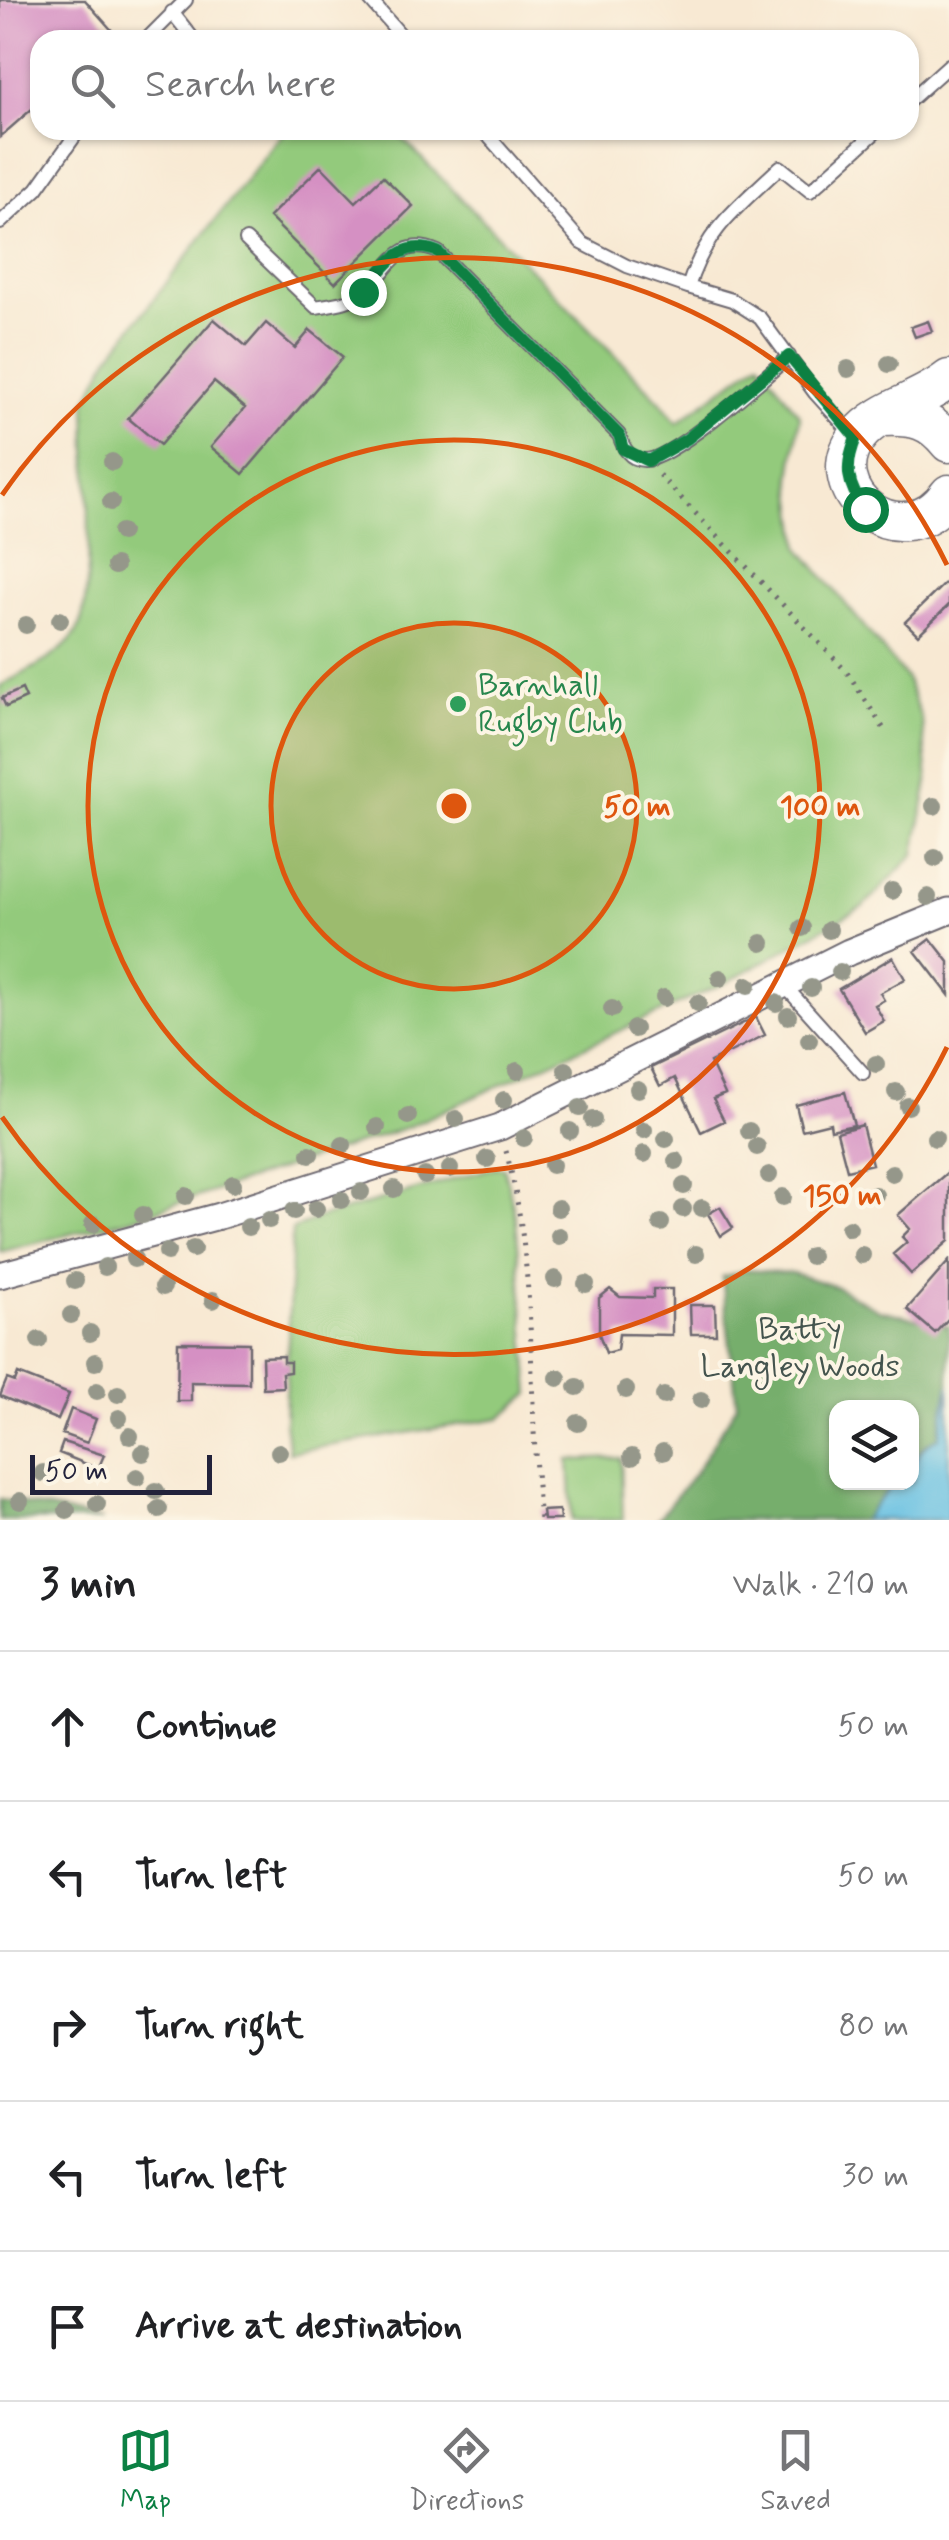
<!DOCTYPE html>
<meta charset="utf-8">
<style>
:root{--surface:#fff;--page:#f6f6f6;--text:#202124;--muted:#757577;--line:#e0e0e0;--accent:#0b8043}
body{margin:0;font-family:Mynerve,sans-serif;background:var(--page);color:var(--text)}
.controls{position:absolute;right:30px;bottom:30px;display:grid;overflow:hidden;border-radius:20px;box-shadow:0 2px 8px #0004}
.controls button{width:90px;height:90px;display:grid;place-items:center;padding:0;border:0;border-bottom:2px solid var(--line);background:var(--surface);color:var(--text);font:50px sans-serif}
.scale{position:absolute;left:30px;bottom:25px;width:182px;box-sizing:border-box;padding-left:10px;border:5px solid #22223b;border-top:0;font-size:28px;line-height:35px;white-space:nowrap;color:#22223b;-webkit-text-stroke:8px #fcf5e5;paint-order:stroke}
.stop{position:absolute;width:30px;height:30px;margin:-22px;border:8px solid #0b8043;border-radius:50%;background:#fff}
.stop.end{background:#0b8043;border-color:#fff;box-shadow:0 2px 10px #0008}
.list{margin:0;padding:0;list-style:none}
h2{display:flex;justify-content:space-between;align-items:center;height:130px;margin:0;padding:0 40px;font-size:42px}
h2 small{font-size:32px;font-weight:400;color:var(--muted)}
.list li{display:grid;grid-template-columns:65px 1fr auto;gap:30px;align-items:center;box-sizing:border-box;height:150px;padding:0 40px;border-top:2px solid var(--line)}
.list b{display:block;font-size:38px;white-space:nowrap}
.list em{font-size:32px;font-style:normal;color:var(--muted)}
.icon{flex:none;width:55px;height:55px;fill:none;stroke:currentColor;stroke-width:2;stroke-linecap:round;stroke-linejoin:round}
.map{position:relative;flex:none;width:949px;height:1520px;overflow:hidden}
.search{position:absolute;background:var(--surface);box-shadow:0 2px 8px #0004;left:30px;right:30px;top:30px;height:110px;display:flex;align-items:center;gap:25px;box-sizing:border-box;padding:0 35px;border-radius:30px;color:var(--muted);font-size:38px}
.sheet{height:880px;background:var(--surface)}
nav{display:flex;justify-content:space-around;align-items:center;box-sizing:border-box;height:140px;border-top:2px solid var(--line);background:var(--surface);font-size:28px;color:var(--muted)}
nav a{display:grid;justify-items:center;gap:5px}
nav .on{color:var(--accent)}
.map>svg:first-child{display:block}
.green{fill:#93ca7c;stroke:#5a765c;stroke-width:2.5}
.forest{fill:#76ae6c;stroke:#4c6854;stroke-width:2.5}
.water{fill:#64bfe2;stroke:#43708e;stroke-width:2.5}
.building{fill:#d590c3}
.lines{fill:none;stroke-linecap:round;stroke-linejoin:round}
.service-casing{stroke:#6d6870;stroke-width:16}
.minor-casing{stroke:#6d6870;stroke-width:29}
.secondary-casing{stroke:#6d6870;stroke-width:41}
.path{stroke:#6d6870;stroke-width:5;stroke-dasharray:2.5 8;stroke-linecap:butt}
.service{stroke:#fff;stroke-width:12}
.minor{stroke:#fff;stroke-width:25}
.secondary{stroke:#fff;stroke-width:38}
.tree{fill:#95978a}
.route{stroke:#0b8043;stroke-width:12}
.ring{fill:none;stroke:#de560e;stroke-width:5}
.leisure-dot{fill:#2e9e5b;stroke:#fcf5e5;stroke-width:4}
.labels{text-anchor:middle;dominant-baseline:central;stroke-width:8;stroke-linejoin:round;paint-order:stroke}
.leisure-label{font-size:32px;fill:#27864d;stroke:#fcf5e5;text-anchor:start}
.park-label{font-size:32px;fill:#44544e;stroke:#fcf5e5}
.centre{fill:#de560e;stroke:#fcf5e5;stroke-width:5}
.ring-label{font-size:30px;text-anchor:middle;font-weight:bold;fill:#de560e;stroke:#fcf5e5;stroke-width:8;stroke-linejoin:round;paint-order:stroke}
</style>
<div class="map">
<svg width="949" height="1520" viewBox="0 0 949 1520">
<rect width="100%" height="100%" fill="#fcf5e5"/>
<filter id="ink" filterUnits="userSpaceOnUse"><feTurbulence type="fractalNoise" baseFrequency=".01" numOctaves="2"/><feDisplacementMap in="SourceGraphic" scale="20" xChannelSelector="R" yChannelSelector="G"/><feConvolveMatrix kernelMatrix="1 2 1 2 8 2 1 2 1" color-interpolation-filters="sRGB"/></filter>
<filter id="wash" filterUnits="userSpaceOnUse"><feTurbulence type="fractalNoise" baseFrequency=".0048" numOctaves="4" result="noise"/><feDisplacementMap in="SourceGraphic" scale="40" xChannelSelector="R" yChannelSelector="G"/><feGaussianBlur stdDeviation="2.25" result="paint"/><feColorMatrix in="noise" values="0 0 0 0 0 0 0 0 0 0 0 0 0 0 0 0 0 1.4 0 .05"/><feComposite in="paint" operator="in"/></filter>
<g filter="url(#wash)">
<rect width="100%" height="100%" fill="#f8e9d3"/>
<path class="green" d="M285,130h109l266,271 17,22 83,-62 40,55 -9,60 9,72 106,130 16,43 6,60 -13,73 -51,52 -137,76 -319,145 -278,92 -130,33v-566c24,-14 68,-32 79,-59 17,-44 7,-171 7,-224l23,-46z
M496,1167l8,1 12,51 14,175 -30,24 -211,34 -4,-29 7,-193 23,-11z
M621,1458l2,62h-51l-3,-60z"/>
<path class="forest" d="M745,1270l48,3 44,14 42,23 70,16v59l-10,52 -13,7 -14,17v-53h-76v74l58,1 -31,37h-206l39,-49 41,-66 -15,-128z
M0,1499h1l102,21h-103z"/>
<path class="water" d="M949,1385v135h-86l31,-37 18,-1c0,-23 6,-34 27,-45z"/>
<g id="blocks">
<path class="building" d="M0,0h85l31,35 -6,5h-70v62l-40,35z
M321,166l35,36 27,-26 30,30 -78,77 -66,-66z
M214,319l32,27 20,-23 29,25 15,-18 33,27 -100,117 -32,-27 34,-39 -31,-26 -54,63 -32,-27z
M928,321l4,10 -17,6 -4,-10z
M949,579v26l-31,30 -13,-13z
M22,689l4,9 -20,9 -4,-9z
M931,939l18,23v33l-34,-44z
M893,957l12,22 -25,14 4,7 -9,5 9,16 -19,11 -26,-43z
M756,1017l9,18 -55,27 15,32 -12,5 11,22 -23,11 -26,-54 -15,8 -9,-18z
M845,1092l9,33 -23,5 -1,-7 -28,7 -6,-25z
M862,1125l10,39 -25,6 -10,-38z
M949,1171v70l-38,33 -18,-20 14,-12 -5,-5 8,-8 -12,-14z
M720,1207l13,21 -12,8 -13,-22z
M949,1261v57l-14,15 -28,-24z
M610,1289l10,8 33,1v-9h19v46l-53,-1 -2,16 -11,3 -7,-19v-36z
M690,1305h25l1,29h-25z
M178,1342l71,1v40l-58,-1v19h-14z
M283,1356v6h7v10l-8,1 1,14 -20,1 -1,-31z
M18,1374l51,20 -11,26 -58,-24 7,-17 8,3z
M71,1409l25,10 -9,24 -25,-9z
M63,1442l41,13 -6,14 -39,-16z
M559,1510l1,10h-17l-1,-9z"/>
</g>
</g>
<g filter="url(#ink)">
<use href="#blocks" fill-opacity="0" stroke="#6d6870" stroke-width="2.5"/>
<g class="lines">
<defs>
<path id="service" d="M370,0l35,40
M172,12l22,28
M146,40l40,-40
M909,101l40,-36
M483,130l99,113 45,23 61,21
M0,223l37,-34 42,-59
M246,240l70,67c16,-3 33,-4 46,-14 29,-22 34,-59 76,-41l181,183c4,12 10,25 25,25 27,1 121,-83 145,-104
M853,435l-38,-42 -55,-75 -28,-18 -44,-13c19,-59 48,-78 92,-120l30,24 68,-61
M784,985l79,88"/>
<path id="minor" d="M0,1275l219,-59 281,-89 349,-175 100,-41"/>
<path id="secondary" d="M949,379c-27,22 -70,30 -91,57 -44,56 45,124 91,58
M884,417c30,-1 46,2 65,26"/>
</defs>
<use href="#service" class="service-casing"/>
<use href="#minor" class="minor-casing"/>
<use href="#secondary" class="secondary-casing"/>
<path class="path" d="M659,475l188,197 37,57
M506,1151c33,125 21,243 34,369"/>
<use href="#service" class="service"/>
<use href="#minor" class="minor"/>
<use href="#secondary" class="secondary"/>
</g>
<g class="tree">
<circle cx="889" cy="364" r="9"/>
<circle cx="848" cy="369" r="9"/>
<circle cx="112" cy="462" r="9"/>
<circle cx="111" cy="502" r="9"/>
<circle cx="121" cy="532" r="9"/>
<circle cx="115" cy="566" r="9"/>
<circle cx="60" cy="620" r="9"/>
<circle cx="26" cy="625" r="9"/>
<circle cx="934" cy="806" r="9"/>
<circle cx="935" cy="858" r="9"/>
<circle cx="892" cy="891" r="9"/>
<circle cx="928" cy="897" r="9"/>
<circle cx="802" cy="928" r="9"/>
<circle cx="829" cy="930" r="9"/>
<circle cx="762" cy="943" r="9"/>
<circle cx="840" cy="972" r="9"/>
<circle cx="720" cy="978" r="9"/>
<circle cx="748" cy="985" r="9"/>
<circle cx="811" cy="988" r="9"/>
<circle cx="664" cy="998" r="9"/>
<circle cx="698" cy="1003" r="9"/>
<circle cx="776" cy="1003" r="9"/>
<circle cx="612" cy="1009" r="9"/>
<circle cx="788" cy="1016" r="9"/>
<circle cx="634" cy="1029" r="9"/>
<circle cx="809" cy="1040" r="9"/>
<circle cx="876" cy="1064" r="9"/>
<circle cx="566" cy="1070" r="9"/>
<circle cx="517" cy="1071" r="9"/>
<circle cx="638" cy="1089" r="9"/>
<circle cx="896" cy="1092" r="9"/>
<circle cx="504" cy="1100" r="9"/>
<circle cx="908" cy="1106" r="9"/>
<circle cx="580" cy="1108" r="9"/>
<circle cx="408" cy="1116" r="9"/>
<circle cx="456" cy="1119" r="9"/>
<circle cx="593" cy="1120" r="9"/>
<circle cx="377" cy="1127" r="9"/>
<circle cx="644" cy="1130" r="9"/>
<circle cx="570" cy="1131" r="9"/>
<circle cx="749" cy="1131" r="9"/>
<circle cx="524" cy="1138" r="9"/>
<circle cx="935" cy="1138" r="9"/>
<circle cx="666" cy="1139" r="9"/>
<circle cx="343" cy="1145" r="9"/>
<circle cx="757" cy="1147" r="9"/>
<circle cx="310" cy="1154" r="9"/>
<circle cx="644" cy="1154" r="9"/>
<circle cx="487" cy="1159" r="9"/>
<circle cx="676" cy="1161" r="9"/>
<circle cx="552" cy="1165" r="9"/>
<circle cx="450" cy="1169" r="9"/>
<circle cx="892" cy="1173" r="9"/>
<circle cx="769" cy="1175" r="9"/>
<circle cx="425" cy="1176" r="9"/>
<circle cx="233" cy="1184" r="9"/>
<circle cx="684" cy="1186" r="9"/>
<circle cx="394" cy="1189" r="9"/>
<circle cx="361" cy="1192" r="9"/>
<circle cx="875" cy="1195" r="9"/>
<circle cx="186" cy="1196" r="9"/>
<circle cx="783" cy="1197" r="9"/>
<circle cx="341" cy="1200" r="9"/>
<circle cx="558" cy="1208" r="9"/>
<circle cx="702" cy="1208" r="9"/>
<circle cx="316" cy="1209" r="9"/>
<circle cx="683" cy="1209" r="9"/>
<circle cx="294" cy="1211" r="9"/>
<circle cx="143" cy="1215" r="9"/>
<circle cx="269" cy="1220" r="9"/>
<circle cx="661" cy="1223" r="9"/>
<circle cx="93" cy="1224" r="9"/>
<circle cx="248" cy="1227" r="9"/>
<circle cx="849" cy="1228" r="9"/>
<circle cx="559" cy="1236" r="9"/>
<circle cx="193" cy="1249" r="9"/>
<circle cx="167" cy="1252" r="9"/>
<circle cx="696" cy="1254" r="9"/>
<circle cx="862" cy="1255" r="9"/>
<circle cx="811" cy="1256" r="9"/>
<circle cx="134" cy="1259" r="9"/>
<circle cx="105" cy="1267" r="9"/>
<circle cx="555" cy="1279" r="9"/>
<circle cx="75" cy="1281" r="9"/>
<circle cx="586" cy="1284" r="9"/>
<circle cx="163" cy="1287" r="9"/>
<circle cx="213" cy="1300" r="9"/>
<circle cx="71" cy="1315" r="9"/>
<circle cx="90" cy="1333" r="9"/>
<circle cx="39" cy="1340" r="9"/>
<circle cx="95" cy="1362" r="9"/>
<circle cx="558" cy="1378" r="9"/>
<circle cx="577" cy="1387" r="9"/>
<circle cx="626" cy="1390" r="9"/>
<circle cx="97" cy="1391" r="9"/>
<circle cx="118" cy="1394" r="9"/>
<circle cx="664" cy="1396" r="9"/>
<circle cx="701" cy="1400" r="9"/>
<circle cx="119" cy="1418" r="9"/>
<circle cx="578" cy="1423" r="9"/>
<circle cx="130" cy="1436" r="9"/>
<circle cx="279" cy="1452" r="9"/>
<circle cx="663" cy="1452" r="9"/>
<circle cx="143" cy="1453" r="9"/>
<circle cx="632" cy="1457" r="9"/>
<circle cx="43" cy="1473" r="9"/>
<circle cx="137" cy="1477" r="9"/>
<circle cx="156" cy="1491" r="9"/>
<circle cx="20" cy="1501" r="9"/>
<circle cx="97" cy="1504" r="9"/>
<circle cx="159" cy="1509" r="9"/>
<circle cx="67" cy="1510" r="9"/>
</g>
</g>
<g class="lines" filter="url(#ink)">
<path class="route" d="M363,292c23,-26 38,-55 75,-40l181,183 4,14 25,12 39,-22 102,-83 67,82c-12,29 -9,47 9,71"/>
</g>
<circle cx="454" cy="806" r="183" fill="#de560e" fill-opacity=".12"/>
<g class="ring">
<circle cx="454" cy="806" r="183"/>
<circle cx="454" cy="806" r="366"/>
<path d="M947 1047A549 549 0 0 1 2 1117M2 495A549 549 0 0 1 947 565"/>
</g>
<circle class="leisure-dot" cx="458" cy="704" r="10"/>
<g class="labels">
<g class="leisure-label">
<text x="478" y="686">Barnhall<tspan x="478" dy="37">Rugby Club</tspan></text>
</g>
<g class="park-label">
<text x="800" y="1330">Batty<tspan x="800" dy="37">Langley Woods</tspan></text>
</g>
</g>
<circle cx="454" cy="806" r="15" class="centre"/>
<g class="ring-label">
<text x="637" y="816">50 m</text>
<text x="820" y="816">100 m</text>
<text x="842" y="1205">150 m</text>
</g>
</svg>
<div class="controls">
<button><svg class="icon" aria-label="layers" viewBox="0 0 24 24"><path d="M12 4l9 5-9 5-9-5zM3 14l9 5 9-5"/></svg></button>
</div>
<div class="scale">50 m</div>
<div class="stop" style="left:865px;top:509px"></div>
<div class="stop end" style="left:363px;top:292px"></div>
<div class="search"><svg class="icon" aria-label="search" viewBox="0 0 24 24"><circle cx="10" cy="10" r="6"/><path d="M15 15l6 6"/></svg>Search here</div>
</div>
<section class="sheet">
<h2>3 min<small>Walk · 210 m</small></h2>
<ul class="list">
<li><svg class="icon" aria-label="ahead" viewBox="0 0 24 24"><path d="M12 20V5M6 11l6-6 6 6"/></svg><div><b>Continue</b></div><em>50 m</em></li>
<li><svg class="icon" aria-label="left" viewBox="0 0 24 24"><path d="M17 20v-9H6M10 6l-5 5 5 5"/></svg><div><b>Turn left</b></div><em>50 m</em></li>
<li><svg class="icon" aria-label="right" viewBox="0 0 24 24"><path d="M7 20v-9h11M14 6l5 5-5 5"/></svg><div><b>Turn right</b></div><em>80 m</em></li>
<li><svg class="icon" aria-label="left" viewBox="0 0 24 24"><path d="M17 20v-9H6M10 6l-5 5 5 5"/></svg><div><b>Turn left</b></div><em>30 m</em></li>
<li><svg class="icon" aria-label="arrive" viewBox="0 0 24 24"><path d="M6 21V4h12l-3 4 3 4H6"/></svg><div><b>Arrive at destination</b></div></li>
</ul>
</section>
<nav>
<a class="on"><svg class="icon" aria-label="map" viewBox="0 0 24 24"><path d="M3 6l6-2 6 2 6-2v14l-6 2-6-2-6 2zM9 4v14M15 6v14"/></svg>Map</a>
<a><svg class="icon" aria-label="directions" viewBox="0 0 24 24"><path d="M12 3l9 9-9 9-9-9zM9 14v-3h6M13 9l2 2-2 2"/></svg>Directions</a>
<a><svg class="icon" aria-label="saved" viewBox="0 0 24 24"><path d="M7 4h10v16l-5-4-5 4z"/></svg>Saved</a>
</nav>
